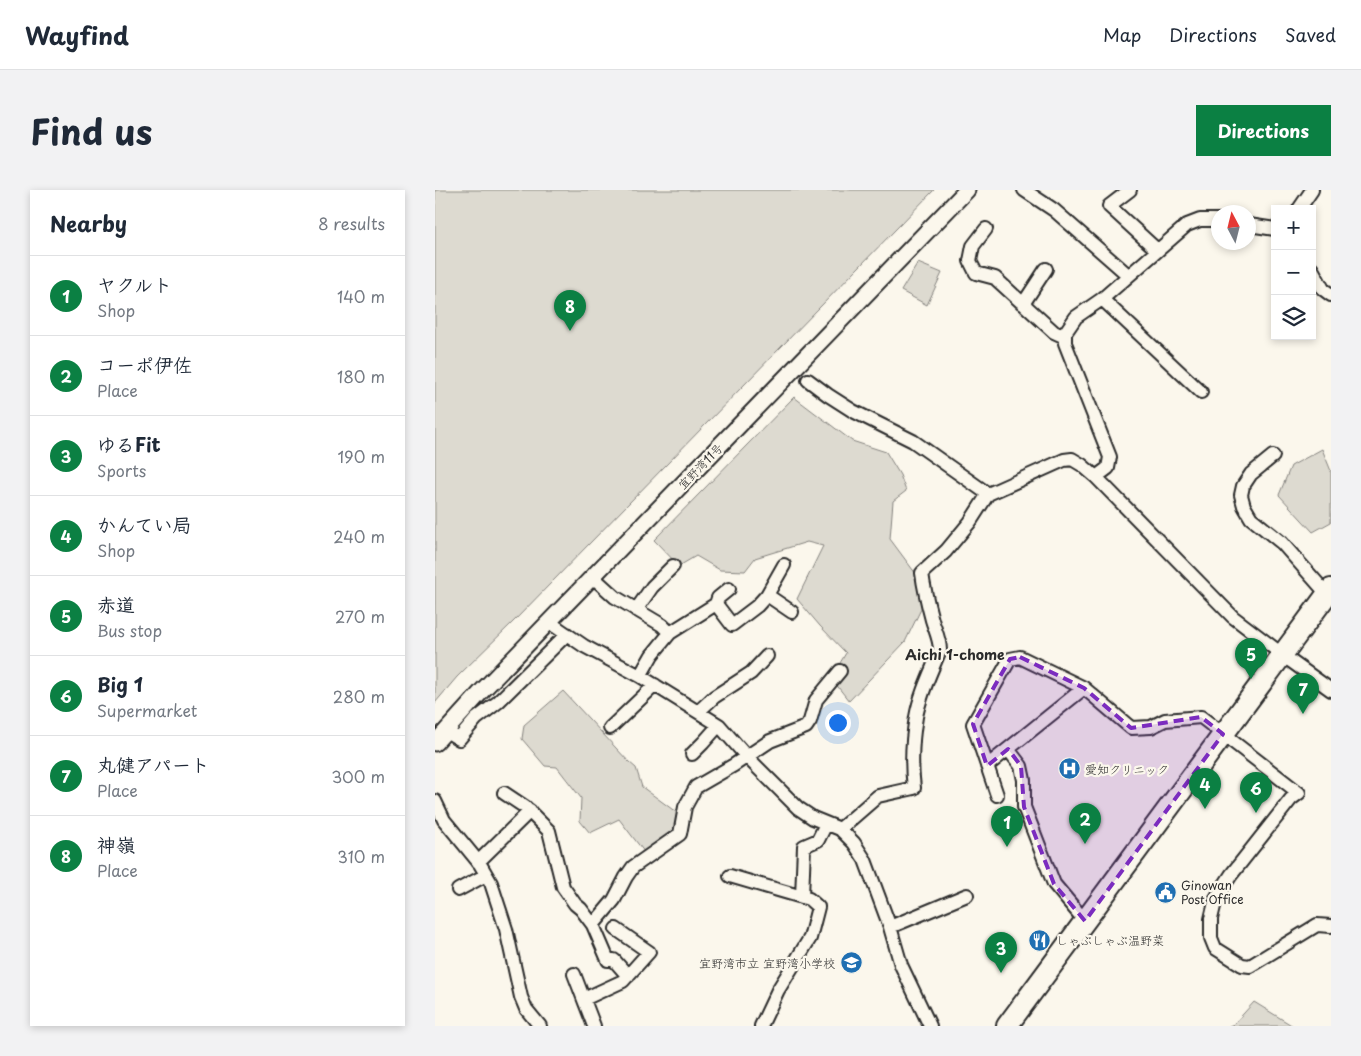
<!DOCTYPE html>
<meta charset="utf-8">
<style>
:root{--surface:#fff;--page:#f2f2f3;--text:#1f2937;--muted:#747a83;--line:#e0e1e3;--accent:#0b8043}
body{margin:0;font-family:"Playpen Sans","Klee One",sans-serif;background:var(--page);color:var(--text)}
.controls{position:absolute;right:15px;top:15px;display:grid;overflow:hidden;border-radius:0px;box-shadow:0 2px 8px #0003}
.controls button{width:45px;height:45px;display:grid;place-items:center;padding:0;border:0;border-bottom:1px solid var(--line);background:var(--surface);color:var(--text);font:25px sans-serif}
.compass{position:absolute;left:776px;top:15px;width:45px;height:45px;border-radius:50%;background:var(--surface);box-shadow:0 2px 8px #0003;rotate:353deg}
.you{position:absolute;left:402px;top:532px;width:18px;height:18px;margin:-12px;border:4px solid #fff;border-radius:50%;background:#1a73e8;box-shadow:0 0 0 8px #1a73e833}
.badge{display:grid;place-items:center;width:32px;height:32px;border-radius:50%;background:var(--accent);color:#fff;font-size:16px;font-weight:700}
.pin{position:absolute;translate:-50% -41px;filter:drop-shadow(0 1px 2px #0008)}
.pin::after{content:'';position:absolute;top:26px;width:18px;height:15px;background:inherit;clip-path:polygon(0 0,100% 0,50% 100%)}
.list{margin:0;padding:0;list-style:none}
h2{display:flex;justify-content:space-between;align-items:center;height:65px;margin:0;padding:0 20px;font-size:21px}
h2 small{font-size:16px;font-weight:400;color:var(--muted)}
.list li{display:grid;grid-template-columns:32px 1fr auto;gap:15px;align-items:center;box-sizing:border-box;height:80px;padding:0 20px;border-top:1px solid var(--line)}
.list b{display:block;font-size:19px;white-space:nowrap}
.list p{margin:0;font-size:16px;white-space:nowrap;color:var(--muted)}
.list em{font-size:16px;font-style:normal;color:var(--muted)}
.icon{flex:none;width:28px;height:28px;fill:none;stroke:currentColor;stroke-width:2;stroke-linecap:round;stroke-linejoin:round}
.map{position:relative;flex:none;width:896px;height:836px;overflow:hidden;border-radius:0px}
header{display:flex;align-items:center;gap:30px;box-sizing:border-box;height:70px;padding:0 25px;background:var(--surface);border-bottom:1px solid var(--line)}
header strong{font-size:24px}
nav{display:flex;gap:28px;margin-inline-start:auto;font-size:18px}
.intro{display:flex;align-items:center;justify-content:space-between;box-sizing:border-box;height:120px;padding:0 30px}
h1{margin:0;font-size:35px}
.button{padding:12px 22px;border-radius:0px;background:var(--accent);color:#fff;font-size:18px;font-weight:700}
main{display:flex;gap:30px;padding:0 30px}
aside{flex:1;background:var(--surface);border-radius:0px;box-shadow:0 2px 8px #0003}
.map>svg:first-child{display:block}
.green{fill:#dddad0;stroke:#84827e}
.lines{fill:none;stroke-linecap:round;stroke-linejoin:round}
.minor-casing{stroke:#2b2b2b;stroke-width:16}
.tertiary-casing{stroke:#2b2b2b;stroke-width:19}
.trunk-casing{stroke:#2b2b2b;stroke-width:24}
.minor{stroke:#fbf7ec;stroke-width:12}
.tertiary{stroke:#fbf7ec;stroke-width:15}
.trunk{stroke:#fbf7ec;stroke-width:20}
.marked{fill:#7b2cbf;fill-opacity:0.2;stroke:#7b2cbf;stroke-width:4;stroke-dasharray:10 6;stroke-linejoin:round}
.labels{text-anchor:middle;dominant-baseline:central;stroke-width:4.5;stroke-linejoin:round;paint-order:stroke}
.street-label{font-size:12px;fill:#2b2b2b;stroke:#fbf7ec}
.poi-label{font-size:12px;fill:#2b2b2b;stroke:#fbf7ec;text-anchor:start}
.neighbourhood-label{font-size:14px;font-weight:bold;fill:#2b2b2b;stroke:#fbf7ec}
</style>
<header>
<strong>Wayfind</strong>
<nav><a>Map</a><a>Directions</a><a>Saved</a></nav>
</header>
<div class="intro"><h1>Find us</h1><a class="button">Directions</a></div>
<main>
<aside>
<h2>Nearby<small>8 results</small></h2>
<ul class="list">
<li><span class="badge">1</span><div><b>ヤクルト</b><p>Shop</p></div><em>140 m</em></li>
<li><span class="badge">2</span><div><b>コーポ伊佐</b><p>Place</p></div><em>180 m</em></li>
<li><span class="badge">3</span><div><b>ゆるFit</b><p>Sports</p></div><em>190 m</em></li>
<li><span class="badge">4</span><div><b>かんてい局</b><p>Shop</p></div><em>240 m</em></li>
<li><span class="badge">5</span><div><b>赤道</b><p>Bus stop</p></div><em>270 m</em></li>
<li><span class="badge">6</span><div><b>Big 1</b><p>Supermarket</p></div><em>280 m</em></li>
<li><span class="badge">7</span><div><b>丸健アパート</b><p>Place</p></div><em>300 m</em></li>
<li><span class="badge">8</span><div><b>神嶺</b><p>Place</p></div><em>310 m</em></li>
</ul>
</aside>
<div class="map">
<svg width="896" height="836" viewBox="0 0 896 836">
<rect width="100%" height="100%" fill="#fbf7ec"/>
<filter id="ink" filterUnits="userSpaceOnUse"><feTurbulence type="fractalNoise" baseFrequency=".02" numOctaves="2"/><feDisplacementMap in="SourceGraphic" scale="10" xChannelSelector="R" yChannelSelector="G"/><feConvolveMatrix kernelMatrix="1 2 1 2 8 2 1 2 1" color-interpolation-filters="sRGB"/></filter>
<g filter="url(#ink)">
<path class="green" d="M0,0h499l-420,431 -57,56 -22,26z
M483,73l24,10 -15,32 -26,-14z
M359,207l58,44 34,11 14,23 6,16 -13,10 -3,38 26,35 6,33 -17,35 -56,59 -18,-23 15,-25 -26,-27 -23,-27 26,-53 -16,-4 -52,16 -10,13 -25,-1 -24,-14 -17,10 -25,-26z
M887,259l9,22v51l-18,10 -34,-37 12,-29z
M128,501l66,71 7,6 6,19 38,28 -3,17 -32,21 -26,-34 -29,14 -10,-12 1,-23 -24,-31 -12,-1 -23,-27 2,-14z
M819,812l39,24h-64l5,-2z"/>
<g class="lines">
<defs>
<path id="minor" d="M589,0l30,20 74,65
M695,0l-21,16 48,44
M864,19l13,-19
M814,35l26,4
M551,39l-13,17 -3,15 6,12 19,5 59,54 11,5
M877,79l11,20 8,6
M667,109l99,93
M588,114l23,-35
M373,190l20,15 25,16 60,30 75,53 76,-34 8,-1 10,6 14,12 137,140 59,45 39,28
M838,266l-22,18 -8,12 -2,9 3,11 7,12 31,25 45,51
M661,287l12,-9 2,-11 -45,-114v-10l11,-16 26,-18 85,-74 13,-5h19
M158,387l22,20 47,28 8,8
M332,405l25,17
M281,414l16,21 25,-19 10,-11 17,-30
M201,420l16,-23 21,-21
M114,432l35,24 56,30 79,49 28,32 51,51 15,10 27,11 14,14 11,17 25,67 11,38 29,61
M205,486l12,-21 18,-22 46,-29 2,-6 11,-9
M264,521l15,-14 37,-24 16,-17
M175,538l45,-43
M11,541l13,8 17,-20 22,-17 69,-68
M573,559l13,17 3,14v27l30,77 31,37
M257,564l11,-11 16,-18
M552,576l97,-78
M69,603l21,14 24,24 14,56 12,17 6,5 12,16
M562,605l-24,-71 37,-65 10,-2 64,31 47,40 20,-1 14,-7 36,-3 98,76 -8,6 -60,76 -15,23 -5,21v19l4,10 27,17 8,1 67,-41 14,1
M0,611l9,19 36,44 11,19 15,46 15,68 5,12 14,17
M405,639l38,-33 36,-8c-3,-23 -2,-48 2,-71 4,-23 15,-45 24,-67 0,-10 -5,-20 -8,-30 -4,-15 -8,-31 -10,-47l24,-22 24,-29 18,-28
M43,672l52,-51
M295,686l79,23 9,8 -8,31 -32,52 -17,36
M23,700l28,-15
M367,707l2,-51 14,-6 8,-16
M455,737l77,-32
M139,784l20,52
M193,786l-14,-16h-6l-15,-35 21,-25 12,-23 7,-10 47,-33 5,-27 11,-20 38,-22 36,-24 36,-14 4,-6 6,-21 24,-29
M149,809l39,-18 26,-29 -33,-23"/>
<path id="tertiary" d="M0,553l46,-51 486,-502"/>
<path id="trunk" d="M572,836l324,-437"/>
</defs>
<use href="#minor" class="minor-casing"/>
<use href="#tertiary" class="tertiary-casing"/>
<use href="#trunk" class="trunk-casing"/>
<use href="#minor" class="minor"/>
<use href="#tertiary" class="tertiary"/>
<use href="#trunk" class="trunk"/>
</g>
</g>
<path class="marked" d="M585,467l64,31 47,40 70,-11 22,17 -138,187 -31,-37 -30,-77 -3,-41 -13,-17 -21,17 -14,-42 37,-65z"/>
<defs>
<symbol id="hospital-disc" viewBox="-11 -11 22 22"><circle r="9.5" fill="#1f6fb2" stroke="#fbf7ec"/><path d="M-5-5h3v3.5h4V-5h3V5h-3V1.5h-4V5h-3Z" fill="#fff"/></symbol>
<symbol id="civic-disc" viewBox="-11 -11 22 22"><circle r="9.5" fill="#1f6fb2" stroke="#fbf7ec"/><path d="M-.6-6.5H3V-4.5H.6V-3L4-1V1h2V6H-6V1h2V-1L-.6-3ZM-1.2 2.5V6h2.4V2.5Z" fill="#fff"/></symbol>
<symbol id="restaurant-disc" viewBox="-11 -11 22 22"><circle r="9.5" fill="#1f6fb2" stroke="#fbf7ec"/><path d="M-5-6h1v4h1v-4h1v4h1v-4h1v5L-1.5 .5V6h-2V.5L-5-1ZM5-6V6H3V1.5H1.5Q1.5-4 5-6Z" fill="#fff"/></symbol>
<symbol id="school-disc" viewBox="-11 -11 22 22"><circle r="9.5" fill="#1f6fb2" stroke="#fbf7ec"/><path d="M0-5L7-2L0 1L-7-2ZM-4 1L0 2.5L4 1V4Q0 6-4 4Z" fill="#fff"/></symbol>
</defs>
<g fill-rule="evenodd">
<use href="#hospital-disc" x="622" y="566" width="25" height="25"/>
<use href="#civic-disc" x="718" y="690" width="25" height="25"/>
<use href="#restaurant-disc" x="592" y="738" width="25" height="25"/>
<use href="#school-disc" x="404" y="760" width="25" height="25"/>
</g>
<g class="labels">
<g class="street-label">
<text transform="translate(265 276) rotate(-46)">宜野湾11号</text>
</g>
<g class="poi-label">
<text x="650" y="579">愛知クリニック</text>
<text x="746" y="695">Ginowan<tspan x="746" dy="14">Post Office</tspan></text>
<text x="621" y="750">しゃぶしゃぶ温野菜</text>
<text x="400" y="773" text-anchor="end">宜野湾市立 宜野湾小学校</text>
</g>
<g class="neighbourhood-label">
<text x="520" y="464">Aichi 1-chome</text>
</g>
</g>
</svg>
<div class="controls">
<button>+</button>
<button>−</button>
<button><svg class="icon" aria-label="layers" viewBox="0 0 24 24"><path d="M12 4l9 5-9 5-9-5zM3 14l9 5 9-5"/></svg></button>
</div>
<svg class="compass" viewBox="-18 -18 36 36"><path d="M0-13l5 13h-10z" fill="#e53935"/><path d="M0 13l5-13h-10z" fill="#747a83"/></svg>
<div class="you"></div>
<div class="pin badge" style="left:572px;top:657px">1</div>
<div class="pin badge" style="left:650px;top:654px">2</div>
<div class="pin badge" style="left:566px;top:783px">3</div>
<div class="pin badge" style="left:770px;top:619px">4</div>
<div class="pin badge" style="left:816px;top:489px">5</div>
<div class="pin badge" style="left:821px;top:623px">6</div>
<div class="pin badge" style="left:868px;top:524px">7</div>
<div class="pin badge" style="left:135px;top:141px">8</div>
</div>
</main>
